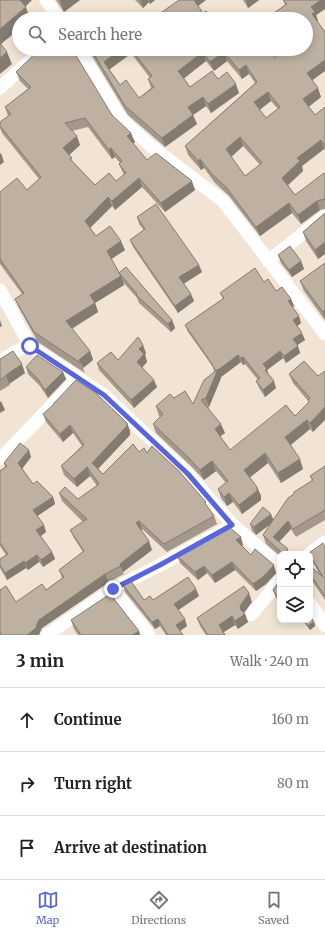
<!DOCTYPE html>
<meta charset="utf-8">
<style>
:root{--surface:#fff;--page:#f6f6f6;--text:#222;--muted:#767676;--line:#e0e0e0;--accent:#5965dc}
body{margin:0;font-family:Merriweather,serif;background:var(--page);color:var(--text)}
.controls{position:absolute;right:12px;bottom:12px;display:grid;overflow:hidden;border-radius:8px;box-shadow:0 2px 10px #0003}
.controls button{width:36px;height:36px;display:grid;place-items:center;padding:0;border:0;border-bottom:1px solid var(--line);background:var(--surface);color:var(--text);font:20px sans-serif}
.stop{position:absolute;width:12px;height:12px;margin:-9px;border:3px solid #5965dc;border-radius:50%;background:#fff}
.stop.end{background:#5965dc;border-color:#fff;box-shadow:0 1px 4px #0008}
.list{margin:0;padding:0;list-style:none}
h2{display:flex;justify-content:space-between;align-items:center;height:52px;margin:0;padding:0 16px;font-size:17px}
h2 small{font-size:13px;font-weight:400;color:var(--muted)}
.list li{display:grid;grid-template-columns:26px 1fr auto;gap:12px;align-items:center;box-sizing:border-box;height:64px;padding:0 16px;border-top:1px solid var(--line)}
.list b{display:block;font-size:15px;white-space:nowrap}
.list em{font-size:13px;font-style:normal;color:var(--muted)}
.icon{flex:none;width:22px;height:22px;fill:none;stroke:currentColor;stroke-width:2;stroke-linecap:round;stroke-linejoin:round}
.map{position:relative;flex:none;width:325px;height:635px;overflow:hidden}
.search{position:absolute;background:var(--surface);box-shadow:0 2px 10px #0003;left:12px;right:12px;top:12px;height:44px;display:flex;align-items:center;gap:10px;box-sizing:border-box;padding:0 14px;border-radius:22px;color:var(--muted);font-size:15px}
.sheet{height:244px;background:var(--surface)}
nav{display:flex;justify-content:space-around;align-items:center;box-sizing:border-box;height:56px;border-top:1px solid var(--line);background:var(--surface);font-size:11px;color:var(--muted)}
nav a{display:grid;justify-items:center;gap:2px}
nav .on{color:var(--accent)}
.map>svg:first-child{display:block}
.lines{fill:none;stroke-linecap:round;stroke-linejoin:round}
.street{stroke:#fff;stroke-width:13}
.wall{fill:#a3988b;fill-rule:evenodd}
.shaded-wall{fill:#857c71}
.building{fill:#beb1a2;stroke:#857c71;fill-rule:evenodd}
.route{stroke:#5965dc;stroke-width:5}
</style>
<div class="map">
<svg width="325" height="635" viewBox="0 0 325 635">
<rect width="100%" height="100%" fill="#f1e4d4"/>
<g class="lines">
<path class="street" d="M46,0l13,19
M79,49l43,71 30,27 71,54 102,133
M0,88l43,-39
M268,261l57,-45
M0,290l30,56 74,49 84,79 45,51 47,41
M0,361l29,-17
M0,459l78,-81
M309,554l16,-12
M113,589l36,46
M310,603l15,23
M251,615l29,-35
M47,635l66,-46 47,-24 73,-40"/>
</g>
<path class="wall" d="M56,0h24l-16,12z
M135,0h20l-5,4 -1,-2 -6,6z
M243,0h16l-11,8z
M283,0h42v9l-9,6 2,6 -6,60 9,16 -13,10 7,8 10,-8v43l-1,-1 -22,17 1,5 -15,14 7,10 30,-20v34l-5,1 -19,14 -9,-11 -32,23 -31,-40 -14,-13 -11,-15 -3,2 -13,-15 -3,-9 70,-63 -6,-9 -7,5 -15,-18 -13,10 -8,-10 -22,17 6,9 28,-8 21,14 -28,20 -5,-7 -13,9 4,9 -32,23 -37,-32 -40,-66h38l3,6 -20,15 11,15 19,13 12,-10 -3,-9 2,-1 -22,-29h142l5,9 31,-9v-30h-34l-1,-4 14,-10zM271,101l7,8 -12,9 -7,-8zM243,146l17,19 -15,11 -14,-19z
M16,72l96,43 23,27 -2,2 14,16 48,30 -30,22 -23,-25 -27,23 -3,-4 -22,22 6,8 29,14 -14,9 9,14 52,47 3,8 -4,4 -32,-29 -2,-5 -14,-16 1,3 -29,18 3,9 -26,17 18,22 3,9 -10,8 2,5 -47,-31 -19,-34 -4,-9 7,-5 -22,-30v-72l27,-2 12,-11 -37,-46 -2,-5v-6l8,-6 -3,-9 23,-18 -8,-8zM88,127l24,32 3,-2 5,6 -1,1 4,9 1,2 -8,6 -21,4 -22,-23 -4,-7 11,-10 -8,-14z
M325,213v41l-7,5 -12,-18 -3,-9z
M137,217l65,55 -19,11 11,18 -16,12 -45,-66 -3,-7 14,-10 -5,-6z
M278,255l23,6 3,8 -12,8 -11,-14z
M325,263v57l-21,-29 -4,-10z
M264,282l12,9 15,8 3,7 -2,1 9,16 -4,3 8,14 -8,5 3,8 -14,10 -3,-5 -16,12 2,6 7,12 -11,9 -6,-9 -3,-7 2,-1 -13,-16 -2,1 -2,-3 -20,15v1l-12,29 -1,1 17,25 -5,3 10,14 65,-34 14,-14 -16,-19 -4,-9 29,2 -5,56 -3,-3 -19,16 12,24 -22,14 -13,-20 -18,14 7,10 4,9v4l-19,14 -9,-12 -6,4 -6,-8 -3,-9 8,-6 -10,-12 -12,9 -11,-12 -37,-35 -3,-9 7,-7 -1,-1 -3,-10 18,-8 19,6 21,-32 -1,-5 -25,-35 -3,-7 38,-26 -3,-6z
M146,353l-1,1 2,8 -5,5 15,20 -23,21 -35,-38 -2,-7 21,-3z
M0,359l25,14 -16,11 1,1 -10,6z
M26,367l37,5 3,7 -18,19 -8,-12 -12,-12z
M43,414l84,9 3,8v4l-32,34 5,5 36,-22 8,1 62,56 5,7 3,8 -50,28 -25,-23 -1,1 11,20 -29,22 1,2 -15,8 -67,46 -2,4 -1,3h-39v-45l16,12 30,-12 16,-12 -3,-8 24,-18 -9,-14 -4,-8 13,-8 -21,-21 -3,-8 19,6 19,-13 -7,-10 -13,11 -13,-12 -3,-9 21,-20 -9,-13 -10,9 -17,-20z
M31,457l-9,12 11,15 20,13 2,7 -18,12 9,16 -5,4 11,16 3,7 -12,8 -4,-5 -11,8 -2,-2 -19,12 -7,-12v-9l6,-4 -6,-9v-75l5,-4 -1,-4z
M325,466v54l-29,17 -5,-8 -12,13 10,12h-9v2l-14,-12 -3,-9 8,-11 -15,11 -4,-4 -2,-7 24,-4 20,-26 18,-13 -2,-5z
M243,545l-1,1 9,9 25,18 -10,11 -10,7 -21,-21 -20,13 -8,-10 -9,7 -18,-17 -3,-7z
M325,547v53l-15,-22v-12l9,7 -7,-12 -2,-4v-3z
M280,580v23l-4,-5 -3,-8z
M123,585l21,15h9l46,-4 -21,14 9,16 -7,5 3,4h-17l-6,-9 -5,3 -30,-37z
M252,602l-8,11 1,1 3,8 -10,7 -3,-4 -11,7 1,3h-19l-6,-9 -3,-8z
M71,620l68,11 1,4h-62l-4,-6z
M302,620h8l4,2 1,4 -5,4z"/>
<path class="shaded-wall" d="M19,0h13l-10,10z
M61,0h19l-16,12 -4,-11z
M140,0h8l1,2 -6,6z
M149,0h6l-5,4z
M194,0h12l-9,7z
M246,0h13l-11,8z
M321,0h4v9l-9,6 2,6 -3,2 -3,-9 -1,-7z
M26,7l4,12h-11v10l-19,16v-16z
M121,49h5l3,6 -22,16 -3,-9z
M7,52l5,12 -12,10v-16z
M203,52l3,9 -24,19 -4,-9z
M224,52l3,9 -13,10 -4,-9z
M325,60v11l-15,11 -3,-9z
M246,65l3,9 -7,5 -3,-9z
M236,84l3,9 -28,20 -3,-9z
M318,88l3,9 -15,12 -3,-10z
M268,92l3,9 -14,11 -3,-10z
M203,97l3,9 -13,9 4,9 -32,23 -3,-9 26,-31z
M131,133l4,9 -5,4 -3,-10z
M77,136l3,9 -13,12 -4,-9z
M240,137l3,9 -14,13 -3,-10z
M321,140l3,9 -22,17 1,5 -17,16 -4,-9 15,-20z
M111,148l4,9 -3,2 -3,-9z
M1,153l3,9 -4,3v-11z
M200,159l4,9 -3,2 -3,-9z
M139,178l3,9 -27,23 -3,-9z
M192,181l3,9 -30,22 -4,-9z
M108,197l4,9 -24,24 -3,-9z
M317,201l3,9 -19,14 -3,-9z
M289,203l3,10 -32,23 -4,-9z
M121,241l4,9 -15,10 -3,-9z
M325,242v12l-7,5 -3,-9z
M301,261l3,8 -12,8 -3,-7z
M199,265l3,7 -20,13 -3,-8z
M121,276l3,9 -29,18 3,9 -29,18 -3,-9 24,-26z
M191,294l3,7 -16,12 -3,-7z
M291,299l3,7 -3,2 -3,-7z
M325,310v9l-2,-7z
M299,316l2,7 -5,4 -3,-7z
M0,320l2,6 -2,1z
M172,320l3,8 -4,4 -3,-8z
M302,333l3,7 -9,6 -3,-7z
M143,345l3,8 -1,1 2,8 -7,8 -3,-8 2,-13z
M298,346l2,7 -14,10 -2,-7z
M90,351l3,9 -10,8 -1,-4 -3,-4z
M280,351l3,7 -16,12 2,6 -2,1 -4,-13z
M238,355l3,7 -20,15v1l-12,29 -3,-9 12,-29z
M243,357l2,7 -2,1 -2,-7z
M22,364l3,9 -16,11 -3,-9z
M63,372l3,7 -18,19 -3,-8z
M154,380l3,7 -23,21 -3,-8z
M274,381l2,7 -11,9 -2,-7z
M1,401l4,9 -5,3v-11z
M325,407v13l-12,12 -3,-9z
M307,420l3,9 -21,17 -4,-9z
M127,423l3,8v4l-35,37 -3,-9z
M221,424l4,9 -7,5 -3,-9z
M70,425l3,8 -10,9 -3,-8z
M29,450l2,7 -10,13 -3,-7z
M265,453l3,10 -20,16 -4,-9z
M300,459l3,10 -22,14 -3,-10z
M212,461l4,10 -12,9 -4,-10z
M87,467l3,9 -13,11 -3,-8z
M257,487l4,9v4l-19,14 -3,-9z
M229,493l4,9 -6,4 -3,-9z
M53,497l2,7 -19,13 -3,-7z
M271,514l3,7 -18,14 -2,-8z
M139,521l3,8 -3,2 -3,-8z
M288,521l3,8 -15,16 -3,-8z
M44,525l2,7 -7,5 -3,-7z
M241,537l2,8 -4,3 -3,-8z
M149,541l3,9 -29,22 -3,-8z
M287,548l2,6h-4z
M52,552l3,7 -12,8 -2,-7z
M37,555l2,7 -11,8 -3,-7z
M24,561l2,7 -19,12 -2,-7z
M232,562l3,8 -20,13 -3,-8z
M274,565l2,8 -10,11 -10,7 -3,-7z
M204,566l3,7 -9,7 -3,-8z
M105,574l4,8 -67,46 -2,4 -1,3h-12l12,-15z
M196,589l3,7 -22,15 -3,-7z
M249,593l3,9 -9,12h2l3,8 -10,7 -3,-8 6,-11 -1,-4z
M280,594v9l-3,-7z
M232,616l3,9 -13,8 -3,-8z
M158,619l2,7 -5,3 -3,-7z
M185,619l2,7 -9,6 -2,-7z
M314,622l1,4 -5,4 -2,-4z
M139,631l1,4h-8z"/>
<path class="building" d="M0,0h20l6,7 -26,22z
M179,0h15l9,13 3,-2 7,8h-59l8,-7z
M283,0h38l-10,7 4,5 -3,2 13,18v28l-18,13 11,15 -15,11 12,16 10,-8v39l-4,-6 -24,18 3,3 -18,17 13,17 29,-22 1,2v25l-1,-1 -7,2 -19,14 -9,-12 -33,24 -30,-40 -14,-13 -12,-15 -2,2 -13,-15 72,-64 -11,-17 -7,5 -15,-18 -14,10 -7,-10 -25,19 12,16 22,-16 6,8 9,-7 9,12 -28,20 -5,-7 -15,10 5,8 -31,23 -37,-32 -34,-57h30l-17,13 16,23 6,-5 13,18 15,-11 -6,-8 4,-3 -21,-27h139l5,9 8,-9h23v-30h-33l-2,-4 16,-11zM268,92l12,15 -14,11 -12,-16zM240,137l22,26 -17,13 -19,-27z
M88,16l2,3h-6z
M0,43l7,9 -7,6z
M40,49h32l40,66 19,18 -4,3 20,24 9,-7 36,28 -31,22 -22,-25 -27,23 -4,-4 -23,24 11,15 14,-10 11,15 -14,10 14,25 -31,19 5,8 -29,18 24,30 -11,9 3,4 -48,-32 -19,-33 9,-6 -24,-34v-67l17,-14 10,12 14,-13 -41,-51v-4l11,-8 -6,-7 26,-20 -15,-15zM85,118l24,32 2,-2 11,13 -3,3 7,9 -10,8 -7,-8 -14,12 -25,-26 2,-1 -9,-10 14,-12 -12,-13z
M156,204l43,61 -20,12 12,17 -16,12 -45,-66 15,-11 -8,-12z
M325,213v29l-10,8 -12,-18z
M290,246l11,15 -12,9 -11,-15z
M325,263v47l-2,2 -23,-31z
M126,267l46,53 -4,4 -32,-29 1,-1 -18,-21z
M255,268l9,14 4,-3 8,12 6,-4 9,12 -3,2 11,15 -6,4 9,13 -9,6 5,7 -14,10 -4,-5 -17,13 4,5 -2,1 9,11 -11,9 -7,-9 4,-3 -17,-21 -2,1 -3,-3 -20,15v-1l-2,2 -4,-6v-1l-27,-39 39,-27 -4,-5z
M138,337l5,8 -4,4 5,5 -7,8 17,18 -23,20 -34,-37 14,-11 7,8z
M13,351l9,13 -16,11v1l-6,4v-21z
M37,355l26,17 -18,18 -8,-12 -11,-11z
M304,361l14,15 7,-5v36l-15,16 -3,-3 -22,17 15,22 -22,14 -13,-20 -21,17 13,17v4l-18,14 -10,-12 -5,4 -6,-8 10,-8 -16,-20 -12,9 -10,-11 -37,-35 10,-10 -7,-8 14,-12 4,4 11,-7 8,13 11,-24 14,-11 -12,29 -5,2 20,24 -6,5 15,21 56,-45 9,11 14,-14 -1,-2 2,-2 -21,-24z
M76,380l20,13 31,30v3l-35,37 11,11 30,-30 6,8 5,-4 3,5 5,-7 27,25 27,31 -1,1 9,13 -50,28 -25,-23 -3,2 13,18 -29,23 1,2 -16,8 -66,46 -2,4 -1,4 -9,7h-25l-2,-3v-42l6,-4 10,16 26,-18 4,6 18,-13 -5,-7 25,-19 -14,-21 17,-11 -28,-26 6,-6 13,12 21,-15 -12,-17 -13,12 -13,-13 23,-21 -14,-20 -10,9 -17,-20 11,-10v-1z
M20,443l9,7 -11,13 15,21 4,-3 16,16 -20,13 11,15 -8,5 16,22 -11,8 -4,-5 -12,8 -1,-2 -19,12 -5,-8v-6l8,-5 -8,-11v-72l7,-5 -3,-3z
M325,466v44l-32,19 -5,-8 -15,16 14,11v3l-2,3h-2l-20,-19 25,-37 6,-4v-2l19,-12 -3,-4z
M263,507l8,7 -17,13 -4,-3z
M229,527l12,10 -5,3 15,15 4,-6 19,16 -11,12 -10,7 -21,-22 -20,13 -8,-9 -9,6 -18,-16z
M323,543l2,4v49l-15,-22v-8l13,11 -13,-22v-1l-1,-1z
M188,577l8,12 -22,15 11,15 -9,6 7,10h-15l-10,-16 -6,3 -29,-37 8,-4 13,19 6,-4 3,4z
M280,580v14l-3,2 -4,-6z
M244,586l5,7 -9,13 1,4 4,4 -10,7 -3,-5 -13,9 6,10h-17l-11,-17z
M110,594l29,37 -7,4h-51l-10,-15z
M310,616l4,6 -6,4 -4,-6h6z"/>
<g class="lines">
<path class="route" d="M30,346l74,49 84,79 44,51 -72,40 -47,24"/>
</g>
</svg>
<div class="controls">
<button><svg class="icon" aria-label="locate" viewBox="0 0 24 24"><circle cx="12" cy="12" r="6"/><path d="M12 2v4M12 18v4M2 12h4M18 12h4"/></svg></button>
<button><svg class="icon" aria-label="layers" viewBox="0 0 24 24"><path d="M12 4l9 5-9 5-9-5zM3 14l9 5 9-5"/></svg></button>
</div>
<div class="stop" style="left:30px;top:346px"></div>
<div class="stop end" style="left:113px;top:589px"></div>
<div class="search"><svg class="icon" aria-label="search" viewBox="0 0 24 24"><circle cx="10" cy="10" r="6"/><path d="M15 15l6 6"/></svg>Search here</div>
</div>
<section class="sheet">
<h2>3 min<small>Walk · 240 m</small></h2>
<ul class="list">
<li><svg class="icon" aria-label="ahead" viewBox="0 0 24 24"><path d="M12 20V5M6 11l6-6 6 6"/></svg><div><b>Continue</b></div><em>160 m</em></li>
<li><svg class="icon" aria-label="right" viewBox="0 0 24 24"><path d="M7 20v-9h11M14 6l5 5-5 5"/></svg><div><b>Turn right</b></div><em>80 m</em></li>
<li><svg class="icon" aria-label="arrive" viewBox="0 0 24 24"><path d="M6 21V4h12l-3 4 3 4H6"/></svg><div><b>Arrive at destination</b></div></li>
</ul>
</section>
<nav>
<a class="on"><svg class="icon" aria-label="map" viewBox="0 0 24 24"><path d="M3 6l6-2 6 2 6-2v14l-6 2-6-2-6 2zM9 4v14M15 6v14"/></svg>Map</a>
<a><svg class="icon" aria-label="directions" viewBox="0 0 24 24"><path d="M12 3l9 9-9 9-9-9zM9 14v-3h6M13 9l2 2-2 2"/></svg>Directions</a>
<a><svg class="icon" aria-label="saved" viewBox="0 0 24 24"><path d="M7 4h10v16l-5-4-5 4z"/></svg>Saved</a>
</nav>
